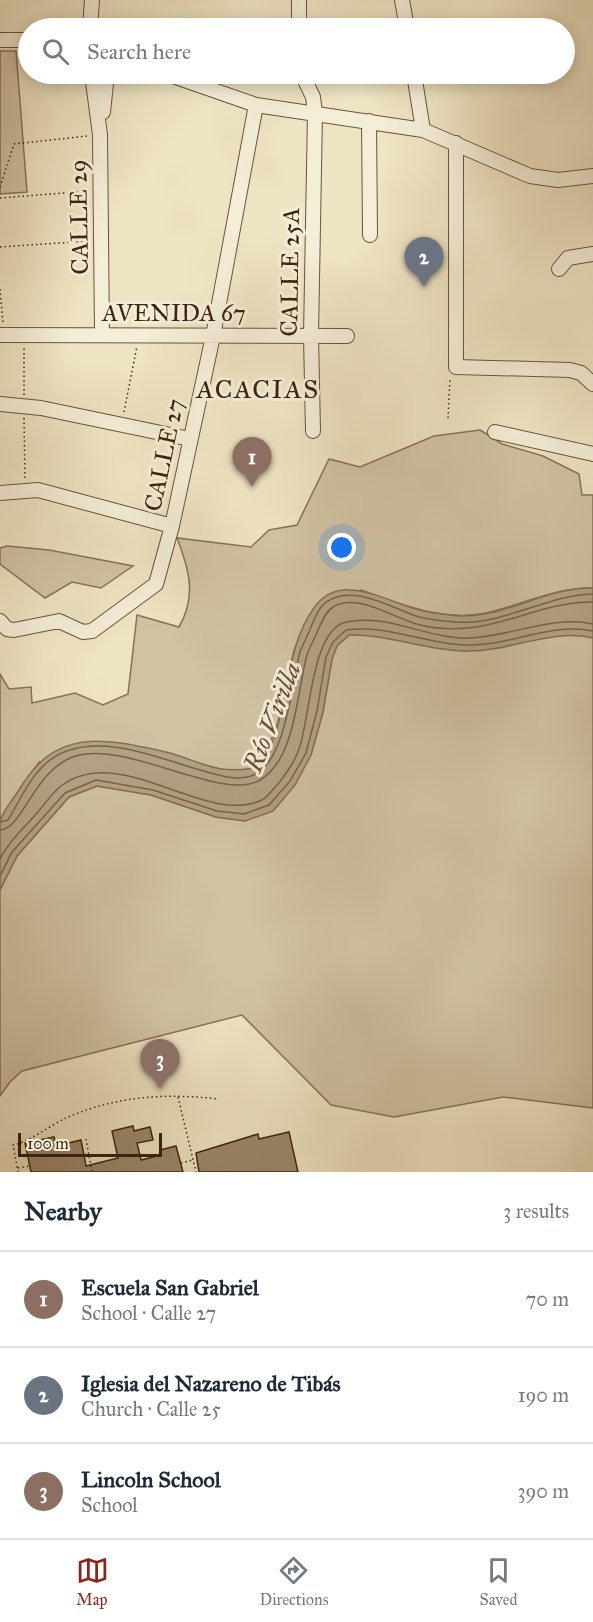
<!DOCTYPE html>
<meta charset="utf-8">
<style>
:root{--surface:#fff;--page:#f2f2f3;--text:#1f2937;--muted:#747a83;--line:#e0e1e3;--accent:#8f2418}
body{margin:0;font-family:"IM FELL Great Primer",serif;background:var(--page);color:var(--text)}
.scale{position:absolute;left:18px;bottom:15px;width:144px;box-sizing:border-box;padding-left:6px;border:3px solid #3e230e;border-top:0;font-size:16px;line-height:21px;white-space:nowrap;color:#3e230e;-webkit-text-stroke:4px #f4edd7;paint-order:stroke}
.you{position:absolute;left:342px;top:548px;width:21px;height:21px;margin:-15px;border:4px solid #fff;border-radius:50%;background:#1a73e8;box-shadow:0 0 0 9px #1a73e833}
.badge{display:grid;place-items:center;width:39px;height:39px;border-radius:50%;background:var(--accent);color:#fff;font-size:20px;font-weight:700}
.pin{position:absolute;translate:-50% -50px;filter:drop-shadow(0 2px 3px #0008)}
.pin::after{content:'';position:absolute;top:32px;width:21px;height:18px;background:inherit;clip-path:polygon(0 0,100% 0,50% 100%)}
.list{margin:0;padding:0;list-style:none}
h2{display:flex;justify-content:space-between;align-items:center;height:78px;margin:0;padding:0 24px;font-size:26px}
h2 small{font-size:20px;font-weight:400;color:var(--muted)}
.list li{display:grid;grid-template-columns:39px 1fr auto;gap:18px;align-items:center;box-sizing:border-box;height:96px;padding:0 24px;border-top:2px solid var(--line)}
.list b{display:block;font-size:22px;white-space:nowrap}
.list p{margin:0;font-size:20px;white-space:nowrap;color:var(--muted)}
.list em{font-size:20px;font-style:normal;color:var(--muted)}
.icon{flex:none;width:33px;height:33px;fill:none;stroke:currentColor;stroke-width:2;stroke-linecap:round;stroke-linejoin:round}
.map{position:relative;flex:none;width:593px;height:1172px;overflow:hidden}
.search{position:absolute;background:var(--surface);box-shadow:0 3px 15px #0003;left:18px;right:18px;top:18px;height:66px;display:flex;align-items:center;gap:15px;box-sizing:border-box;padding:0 21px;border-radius:33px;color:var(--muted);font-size:22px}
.sheet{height:366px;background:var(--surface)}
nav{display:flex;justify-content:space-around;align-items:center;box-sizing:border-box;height:84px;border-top:2px solid var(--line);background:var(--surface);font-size:16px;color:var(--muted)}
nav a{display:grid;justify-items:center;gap:3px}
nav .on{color:var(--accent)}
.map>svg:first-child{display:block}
.green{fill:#d0c2a3;stroke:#877258;stroke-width:1.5}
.water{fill:#b2a285;stroke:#846f55;stroke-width:1.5}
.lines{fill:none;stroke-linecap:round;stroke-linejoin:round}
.shore{stroke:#78624a;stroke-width:1.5}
.building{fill:#9a876c;stroke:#3e230e;stroke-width:1.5}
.minor-casing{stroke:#6a533b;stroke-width:16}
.path{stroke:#3e230e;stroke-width:1.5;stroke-dasharray:1.5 3;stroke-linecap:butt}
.minor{stroke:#f4edd7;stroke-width:14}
.labels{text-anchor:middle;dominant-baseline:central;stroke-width:6;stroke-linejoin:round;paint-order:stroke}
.street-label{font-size:24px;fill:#3e230e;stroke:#f4edd7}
.neighbourhood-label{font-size:26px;letter-spacing:1.5px;fill:#3e230e;stroke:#f4edd7}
.water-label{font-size:26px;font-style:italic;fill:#674f38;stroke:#f4edd7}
</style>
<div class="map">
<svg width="593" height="1172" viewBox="0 0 593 1172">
<rect width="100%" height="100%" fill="#eee3c2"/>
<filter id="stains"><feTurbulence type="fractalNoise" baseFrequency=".00333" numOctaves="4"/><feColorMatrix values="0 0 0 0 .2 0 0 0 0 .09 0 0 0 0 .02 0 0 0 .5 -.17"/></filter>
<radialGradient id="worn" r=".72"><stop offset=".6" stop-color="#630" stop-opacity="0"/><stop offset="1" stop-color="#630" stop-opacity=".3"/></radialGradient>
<path class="green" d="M0,51h16l11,141 -27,2z
M480,430l22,14 41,12 36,18 3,21h11v93c-37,-1 -71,17 -107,25 -44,9 -85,-9 -125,-23l-48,19c-6,14 -15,28 -19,42 -12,45 -10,80 -41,117l-22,4 -27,-7 -165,-3 -39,58v-146l9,15 22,-2 1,16 43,-10 28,12 25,-11 9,-79 42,12c18,-31 10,-58 -2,-89l74,9 18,-17 28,-5 32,-66 31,8 74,-31z
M7,546l42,4 84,16 -32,22 -29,-6 -27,16 -45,-34v-16z
M574,633l19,5v470l-90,-11 -109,20 -63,-12 -89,-90 -220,56 -12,11 -10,14v-206l17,-34 52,-59 28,-11 54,9 65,22 29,4 66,-66 12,-43 9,-53 5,-13 12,-11h24l94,16z"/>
<path class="water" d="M593,588v50c-42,-10 -84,14 -126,13 -40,0 -78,-17 -118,-16l-12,11 -5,13 -9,53 -12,43 -16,30 -22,26 -28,10 -29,-4 -65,-22 -54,-9 -28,11 -52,59 -17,34c0,-21 0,-47 0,-68 2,-10 13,-23 19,-32 37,-63 84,-52 147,-38 35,9 49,23 88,16 5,-6 13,-14 16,-21 20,-45 15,-99 44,-139 27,-39 75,-4 109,3 9,2 18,3 27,4 49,7 94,-28 143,-27z"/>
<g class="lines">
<path class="shore" d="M0,822l8,-2c11,-18 20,-39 35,-54 43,-42 115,-7 164,6 15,4 33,10 49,2 30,-16 36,-92 44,-122 3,-8 8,-17 11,-25 4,-9 8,-21 17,-26 27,-17 65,8 91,16 12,3 25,4 36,5 47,4 91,-27 138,-28
M0,830c24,-1 34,-64 79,-75 52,-12 145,47 181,25 36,-21 37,-90 47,-125 3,-9 8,-17 11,-25 4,-8 7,-18 15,-23 25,-15 62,12 87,18 70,16 109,-23 173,-23
M0,859c9,-18 24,-31 37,-46 7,-8 15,-20 24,-27 60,-45 144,41 201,14 6,-3 11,-11 16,-16 8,-10 17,-23 21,-35 11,-29 12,-119 47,-127 40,-9 82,17 122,16 42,-1 84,-23 125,-14
M0,876l12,-24 53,-59 31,-13 57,10 64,21 27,3 25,-9 21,-24 16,-28 11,-42 9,-54 7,-15 13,-12c40,-6 80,14 119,15 43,2 85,-23 128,-14"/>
</g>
<path class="building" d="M133,1126l1,5 16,-4 3,13 -16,3 4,17 20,-5 -1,-5 16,-4 7,26h-152l-6,-29 29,-6 2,9 25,-6 5,26 32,-8 -6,-27z
M289,1132l9,40h-99l-3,-19 62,-19 1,5z"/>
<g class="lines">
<defs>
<path id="minor" d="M402,0l5,28
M90,28l2,-28
M299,28v-28
M0,40h28
M92,74l8,61 2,200
M167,74l89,31 167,25 107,46 28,4 35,-4
M302,74l11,23 2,16 -4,223 2,95
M414,74l9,56
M103,112l4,-38
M369,121l1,114
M456,143v224l114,3 11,3 12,11
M559,269l9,-11 25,-4
M0,335l347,1
M0,404l41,4 149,31
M495,432l98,22
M0,493l38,-3 134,36
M0,621l7,8 7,1 45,-9 24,11 9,-1 64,-47 16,-58 41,-190 43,-231"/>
</defs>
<use href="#minor" class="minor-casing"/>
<path class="path" d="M0,187l14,-43 73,-8
M0,198l89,-7
M0,247l89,-6
M0,289l3,35
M24,395v-49
M124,412l13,-66
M24,418l1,61
M448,418l2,-40
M178,1097l18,75
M86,1139l6,33
M181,1163l12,-3
M18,1168l12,-2
M18,1172l-5,-27c16,-3 36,-19 53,-27 50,-22 99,-25 153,-19"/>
<use href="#minor" class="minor"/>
</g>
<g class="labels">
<g class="street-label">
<text transform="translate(79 217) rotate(-91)">CALLE 29</text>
<text transform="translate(290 272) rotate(-89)">CALLE 25A</text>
<text x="174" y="313">AVENIDA 67</text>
<text transform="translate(164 455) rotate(-78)">CALLE 27</text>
</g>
<g class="neighbourhood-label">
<text x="258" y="389">ACACIAS</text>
</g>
<g class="water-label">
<text transform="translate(272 717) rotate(-69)">Río Virilla</text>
</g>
</g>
<rect width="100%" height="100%" filter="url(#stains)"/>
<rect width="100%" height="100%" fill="url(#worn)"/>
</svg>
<div class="scale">100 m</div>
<div class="you"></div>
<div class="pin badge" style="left:252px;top:487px;background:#8d6e63">1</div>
<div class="pin badge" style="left:424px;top:287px;background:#6b7280">2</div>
<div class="pin badge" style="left:160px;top:1089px;background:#8d6e63">3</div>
<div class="search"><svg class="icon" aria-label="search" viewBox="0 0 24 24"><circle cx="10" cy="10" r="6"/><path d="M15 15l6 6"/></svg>Search here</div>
</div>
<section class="sheet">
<h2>Nearby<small>3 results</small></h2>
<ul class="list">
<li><span class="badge" style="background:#8d6e63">1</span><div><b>Escuela San Gabriel</b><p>School · Calle 27</p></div><em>70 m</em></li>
<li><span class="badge" style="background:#6b7280">2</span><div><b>Iglesia del Nazareno de Tibás</b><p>Church · Calle 25</p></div><em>190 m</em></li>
<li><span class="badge" style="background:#8d6e63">3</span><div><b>Lincoln School</b><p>School</p></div><em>390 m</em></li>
</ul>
</section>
<nav>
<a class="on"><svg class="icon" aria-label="map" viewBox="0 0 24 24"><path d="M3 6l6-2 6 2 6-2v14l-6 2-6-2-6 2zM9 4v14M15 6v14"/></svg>Map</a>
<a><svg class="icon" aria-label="directions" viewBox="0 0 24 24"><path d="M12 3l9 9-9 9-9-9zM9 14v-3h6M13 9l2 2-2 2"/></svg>Directions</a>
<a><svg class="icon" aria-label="saved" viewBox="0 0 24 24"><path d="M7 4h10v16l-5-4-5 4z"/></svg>Saved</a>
</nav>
